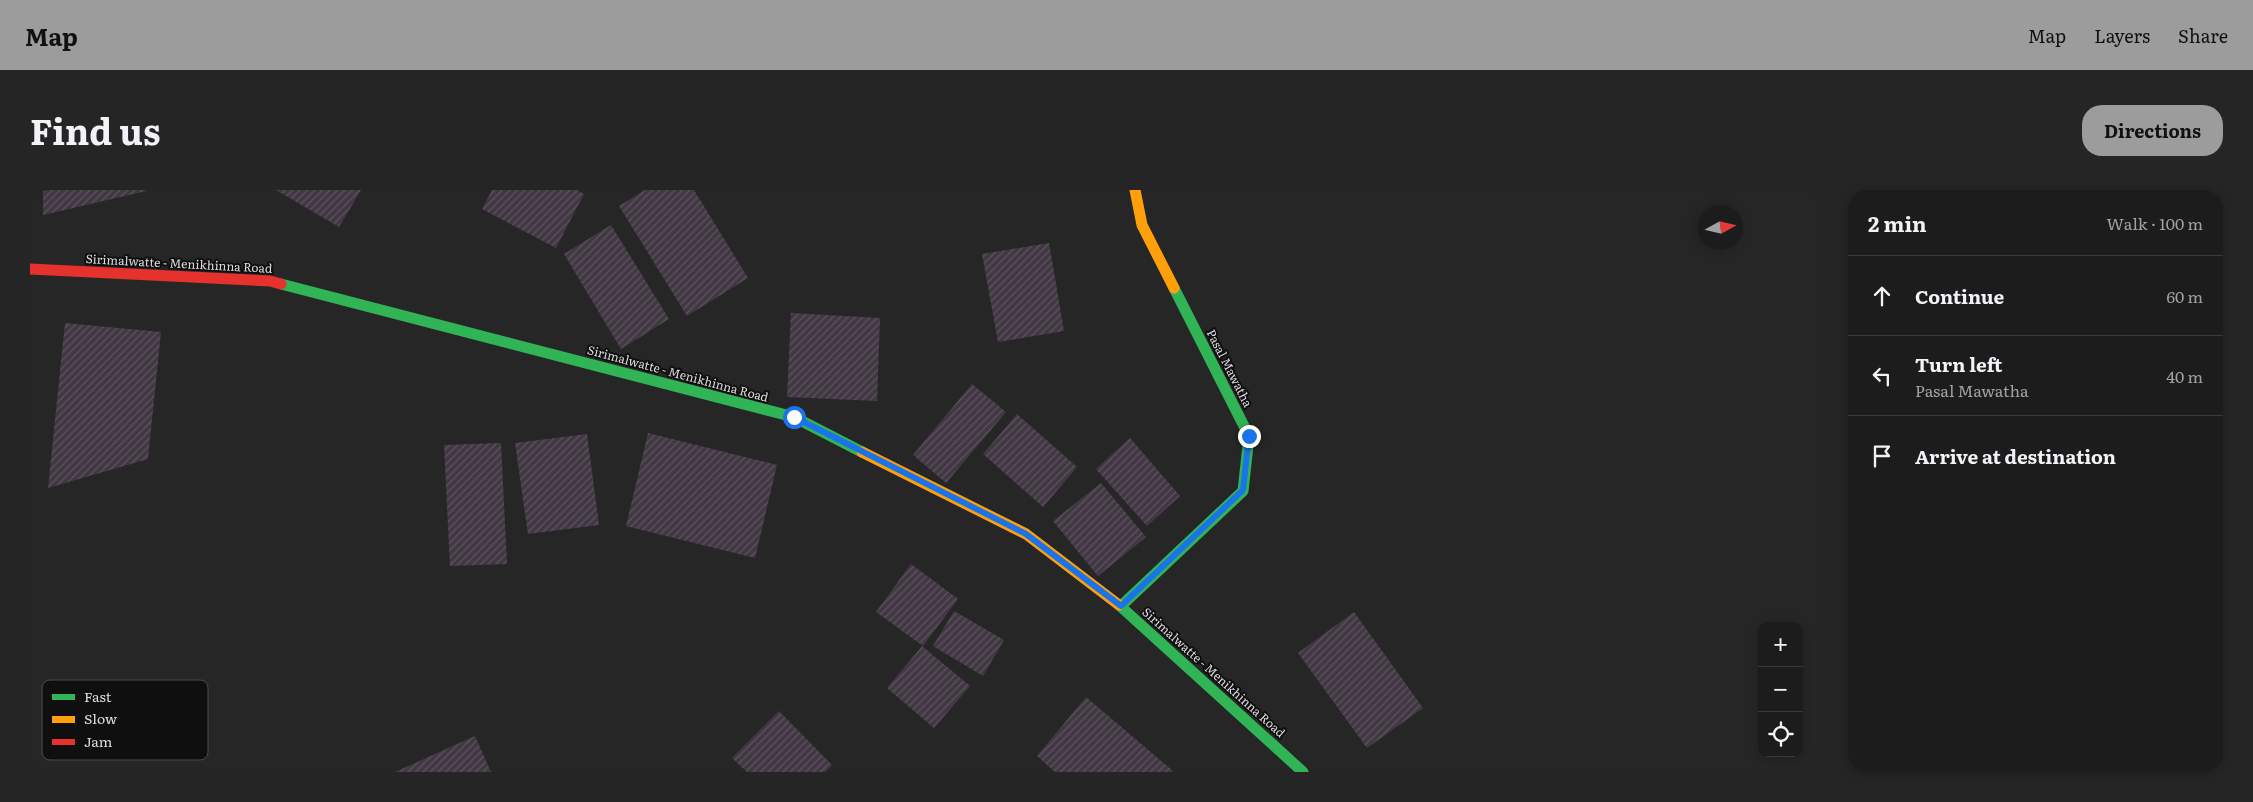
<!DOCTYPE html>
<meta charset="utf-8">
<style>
:root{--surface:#1d1c1d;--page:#252526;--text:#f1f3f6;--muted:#a0a1a4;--line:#3b3a3b;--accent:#9d9c9d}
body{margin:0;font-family:Literata,serif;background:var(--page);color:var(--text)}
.controls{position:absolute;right:15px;bottom:15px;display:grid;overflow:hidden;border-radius:10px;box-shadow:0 2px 12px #0003}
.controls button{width:45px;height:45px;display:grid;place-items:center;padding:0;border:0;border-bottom:1px solid var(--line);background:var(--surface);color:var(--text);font:25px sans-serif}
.compass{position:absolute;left:1668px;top:15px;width:45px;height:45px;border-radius:50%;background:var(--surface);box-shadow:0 2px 12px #0003;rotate:82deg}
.stop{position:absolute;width:15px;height:15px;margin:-11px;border:4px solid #1a73e8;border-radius:50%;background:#fff}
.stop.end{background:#1a73e8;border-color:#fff;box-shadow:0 1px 5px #0008}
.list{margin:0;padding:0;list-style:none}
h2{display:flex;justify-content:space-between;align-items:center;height:65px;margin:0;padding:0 20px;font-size:21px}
h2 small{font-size:16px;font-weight:400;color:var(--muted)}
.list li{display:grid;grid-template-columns:32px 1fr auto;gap:15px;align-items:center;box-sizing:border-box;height:80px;padding:0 20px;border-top:1px solid var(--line)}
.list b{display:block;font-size:19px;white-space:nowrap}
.list p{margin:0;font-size:16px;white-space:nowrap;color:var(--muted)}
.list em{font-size:16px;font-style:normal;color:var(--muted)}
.icon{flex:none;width:28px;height:28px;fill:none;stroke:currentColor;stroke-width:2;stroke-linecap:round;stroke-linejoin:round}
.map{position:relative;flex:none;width:1788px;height:582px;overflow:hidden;border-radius:20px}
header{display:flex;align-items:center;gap:30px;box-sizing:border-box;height:70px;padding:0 25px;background:var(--accent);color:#111}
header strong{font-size:24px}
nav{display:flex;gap:28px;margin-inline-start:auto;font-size:18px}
.intro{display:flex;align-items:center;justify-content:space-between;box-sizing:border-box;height:120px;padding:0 30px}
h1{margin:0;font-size:35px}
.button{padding:12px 22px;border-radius:20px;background:var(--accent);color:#111;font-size:18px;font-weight:700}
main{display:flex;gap:30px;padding:0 30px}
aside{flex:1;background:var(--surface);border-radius:20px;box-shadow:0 2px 12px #0003}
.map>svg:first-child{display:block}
.building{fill:url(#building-hatch)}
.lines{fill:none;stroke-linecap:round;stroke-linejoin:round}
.fast{stroke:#30b455;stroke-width:11}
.slow{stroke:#ff9f0a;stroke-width:11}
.jam{stroke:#e5322d;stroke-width:11}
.route{stroke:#1a73e8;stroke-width:6}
.labels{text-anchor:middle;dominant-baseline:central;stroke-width:4;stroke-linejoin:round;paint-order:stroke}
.street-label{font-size:12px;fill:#dddbdd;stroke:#100f10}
.key{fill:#100f10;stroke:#4e4c4e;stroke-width:1}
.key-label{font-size:14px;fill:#dddbdd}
</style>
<header>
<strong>Map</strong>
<nav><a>Map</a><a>Layers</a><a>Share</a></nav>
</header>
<div class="intro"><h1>Find us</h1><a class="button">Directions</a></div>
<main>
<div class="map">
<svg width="1788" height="582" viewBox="0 0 1788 582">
<defs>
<pattern id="building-hatch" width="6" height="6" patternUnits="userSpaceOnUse" patternTransform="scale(1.25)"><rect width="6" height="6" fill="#423844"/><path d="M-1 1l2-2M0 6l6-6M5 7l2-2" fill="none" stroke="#5d545f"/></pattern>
</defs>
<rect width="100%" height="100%" fill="#272627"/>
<path class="building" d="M13,0h103v1l-103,24z
M246,0h85l-22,37z
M462,0h85l7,4 -28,54 -74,-39z
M615,0h49l54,88 -61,38 -68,-110z
M581,35l58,94 -48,30 -57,-95z
M1019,53l15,88 -66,11 -16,-88z
M761,123l89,5 -3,83 -90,-4z
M35,133l96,9 -13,127 -100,29z
M942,194l34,28 -60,71 -33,-28z
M987,224l60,53 -34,40 -60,-53z
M618,243l129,32 -22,93 -129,-32z
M557,244l12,91 -71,9 -13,-91z
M1100,248l50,58 -33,30 -51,-57z
M471,253l6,121 -57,2 -6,-121z
M1071,293l45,54 -48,39 -45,-55z
M881,374l47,35 -35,47 -47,-34z
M924,421l50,29 -21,36 -50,-30z
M1324,422l69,96 -56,40 -69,-95z
M892,456l48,40 -36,42 -47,-40z
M1056,507l87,74 -1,1h-117l-18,-16z
M749,521l53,54 -7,7h-78l-15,-14z
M445,546l16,36h-96z"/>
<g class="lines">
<path class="fast" d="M251,94l513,133 68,35
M1089,415l184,167
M1091,416l122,-115 6,-55 -75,-148"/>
<path class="slow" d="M1105,0l7,35 32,63
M832,262l164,82 93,71"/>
<path class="jam" d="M0,79l240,12 11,3"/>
</g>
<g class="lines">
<path class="route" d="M764,227l232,117 95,72 122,-116 6,-54"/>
</g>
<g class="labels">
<g class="street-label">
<text transform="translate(149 73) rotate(3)">Sirimalwatte - Menikhinna Road</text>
<text transform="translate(1200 178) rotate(63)">Pasal Mawatha</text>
<text transform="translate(648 183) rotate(15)">Sirimalwatte - Menikhinna Road</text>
<text transform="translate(1184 482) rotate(42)">Sirimalwatte - Menikhinna Road</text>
</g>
</g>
<rect x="12" y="490" width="166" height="80" rx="8" class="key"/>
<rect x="22" y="504" width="23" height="6" fill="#30b455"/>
<rect x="22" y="526" width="23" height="7" fill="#ff9f0a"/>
<rect x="22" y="549" width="23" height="6" fill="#e5322d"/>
<g class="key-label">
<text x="54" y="512">Fast</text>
<text x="54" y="534">Slow</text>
<text x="54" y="557">Jam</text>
</g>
</svg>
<div class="controls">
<button>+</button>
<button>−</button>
<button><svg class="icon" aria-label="locate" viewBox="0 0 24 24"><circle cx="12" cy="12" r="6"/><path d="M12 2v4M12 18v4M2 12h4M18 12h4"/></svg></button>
</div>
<svg class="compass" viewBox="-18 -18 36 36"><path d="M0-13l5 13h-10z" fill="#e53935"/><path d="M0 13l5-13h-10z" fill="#a0a1a4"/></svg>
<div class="stop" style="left:764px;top:227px"></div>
<div class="stop end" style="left:1219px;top:246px"></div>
</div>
<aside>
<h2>2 min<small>Walk · 100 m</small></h2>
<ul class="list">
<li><svg class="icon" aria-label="ahead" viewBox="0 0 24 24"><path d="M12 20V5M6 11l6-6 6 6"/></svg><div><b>Continue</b></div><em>60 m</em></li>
<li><svg class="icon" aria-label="left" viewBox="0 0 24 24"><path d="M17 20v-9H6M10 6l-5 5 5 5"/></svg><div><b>Turn left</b><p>Pasal Mawatha</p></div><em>40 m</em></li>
<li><svg class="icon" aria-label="arrive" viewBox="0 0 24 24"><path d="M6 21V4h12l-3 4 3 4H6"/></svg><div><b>Arrive at destination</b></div></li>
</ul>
</aside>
</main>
